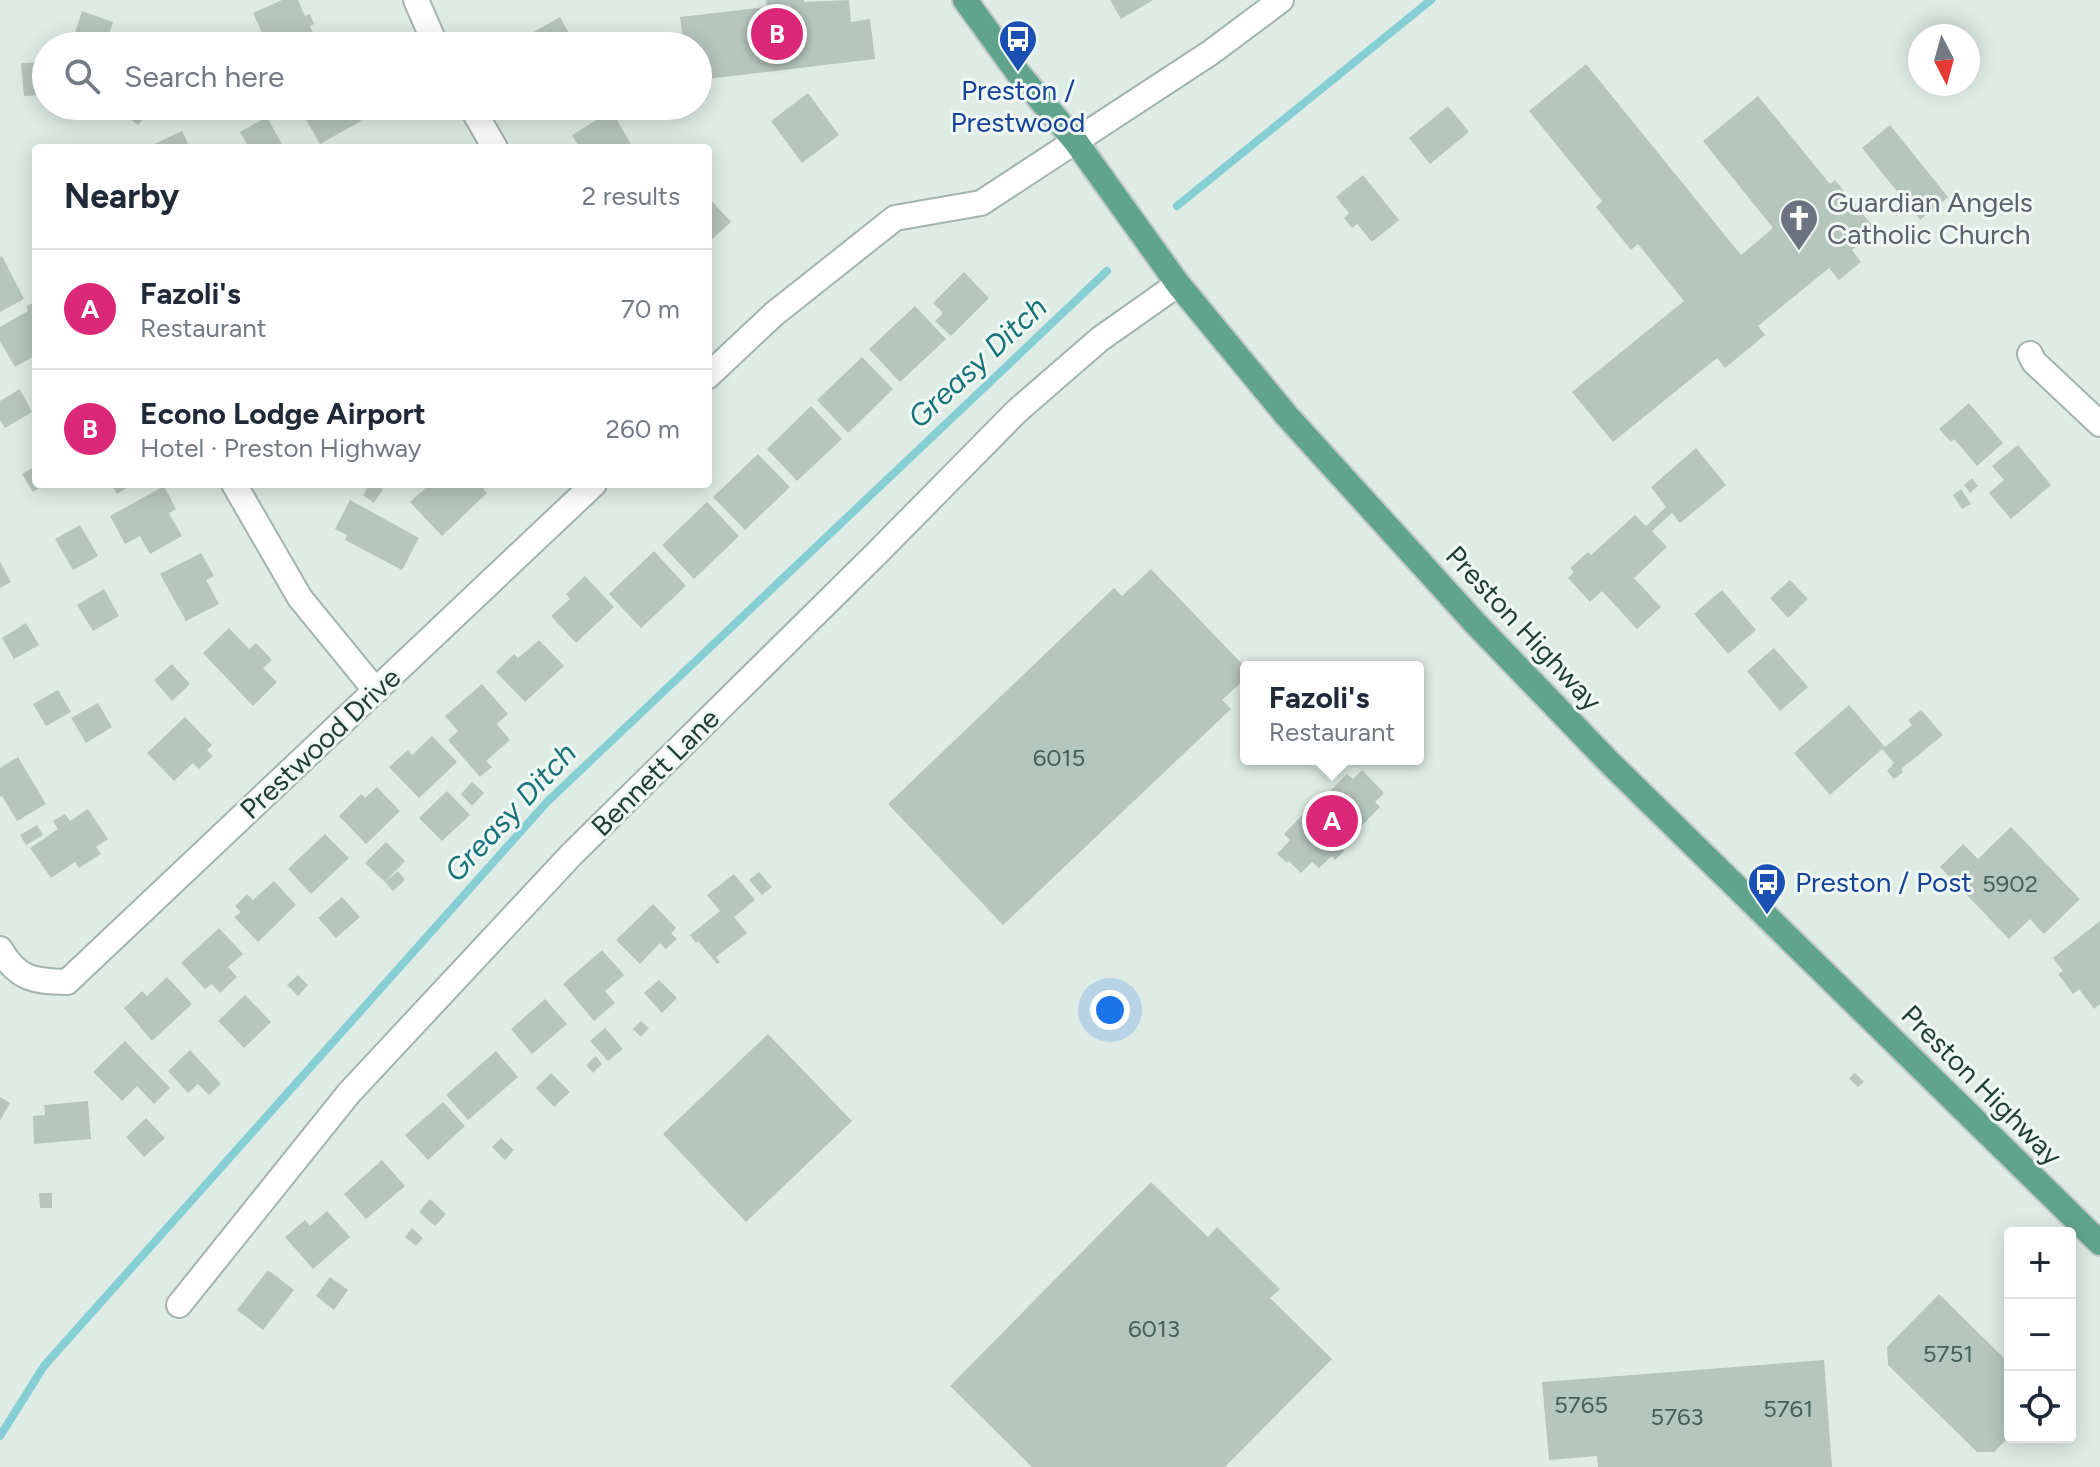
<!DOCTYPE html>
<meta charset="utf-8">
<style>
:root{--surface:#fff;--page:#f6f6f7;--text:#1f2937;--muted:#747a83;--line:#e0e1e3;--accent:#db2777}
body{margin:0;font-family:Figtree,sans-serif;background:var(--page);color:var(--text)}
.controls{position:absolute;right:24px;bottom:24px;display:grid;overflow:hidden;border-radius:8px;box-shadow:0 4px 20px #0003}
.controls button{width:72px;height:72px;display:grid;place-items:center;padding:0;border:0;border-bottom:2px solid var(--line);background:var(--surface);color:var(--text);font:40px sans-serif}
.compass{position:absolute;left:1908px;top:24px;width:72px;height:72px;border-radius:50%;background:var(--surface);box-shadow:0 4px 20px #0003;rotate:174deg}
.you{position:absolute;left:1110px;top:1010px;width:28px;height:28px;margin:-20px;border:6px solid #fff;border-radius:50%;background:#1a73e8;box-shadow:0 0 0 12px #1a73e833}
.badge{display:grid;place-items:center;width:52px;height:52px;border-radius:50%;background:var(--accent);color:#fff;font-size:26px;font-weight:700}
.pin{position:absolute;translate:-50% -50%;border:4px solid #fff;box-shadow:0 2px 8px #0006}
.popup{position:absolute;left:1240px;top:661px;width:184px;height:104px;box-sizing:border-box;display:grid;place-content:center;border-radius:8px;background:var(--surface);filter:drop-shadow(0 2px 6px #0005);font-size:26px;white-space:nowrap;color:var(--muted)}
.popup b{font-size:30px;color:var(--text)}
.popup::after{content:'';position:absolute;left:50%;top:100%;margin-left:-16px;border:16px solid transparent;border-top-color:var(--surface)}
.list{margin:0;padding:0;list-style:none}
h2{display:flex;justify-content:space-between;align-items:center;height:104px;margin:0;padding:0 32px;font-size:34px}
h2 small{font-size:26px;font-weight:400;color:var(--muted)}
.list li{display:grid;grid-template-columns:52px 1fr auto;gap:24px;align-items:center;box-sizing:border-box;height:120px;padding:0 32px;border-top:2px solid var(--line)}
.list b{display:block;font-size:30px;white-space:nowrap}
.list p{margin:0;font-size:26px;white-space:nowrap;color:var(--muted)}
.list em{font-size:26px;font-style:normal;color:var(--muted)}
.icon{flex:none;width:44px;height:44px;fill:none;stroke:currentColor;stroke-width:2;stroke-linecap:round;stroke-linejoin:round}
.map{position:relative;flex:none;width:2100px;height:1467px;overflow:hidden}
.search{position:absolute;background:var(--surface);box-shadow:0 4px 20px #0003;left:32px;top:32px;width:680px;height:88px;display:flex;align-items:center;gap:20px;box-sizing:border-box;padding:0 28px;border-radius:44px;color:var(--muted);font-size:30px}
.panel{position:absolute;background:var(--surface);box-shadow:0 4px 20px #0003;left:32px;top:144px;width:680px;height:344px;border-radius:8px}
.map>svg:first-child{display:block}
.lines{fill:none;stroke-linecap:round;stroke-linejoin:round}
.stream{stroke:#84ced4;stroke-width:8}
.building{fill:#b5c6be}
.minor-casing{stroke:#a2b4ac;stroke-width:28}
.primary-casing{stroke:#c0c9c6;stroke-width:28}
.minor{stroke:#fff;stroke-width:24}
.primary{stroke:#61a48e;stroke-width:24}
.labels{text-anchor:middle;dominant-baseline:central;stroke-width:6;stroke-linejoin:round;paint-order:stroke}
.number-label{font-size:24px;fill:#445f56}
.transit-label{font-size:28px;fill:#164399;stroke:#f0f8f3}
.worship-label{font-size:28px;fill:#5b616d;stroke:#f0f8f3;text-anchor:start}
.street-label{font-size:28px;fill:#1f3d33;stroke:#f0f8f3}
.water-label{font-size:30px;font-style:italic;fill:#16727c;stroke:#f0f8f3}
</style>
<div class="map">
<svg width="2100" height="1467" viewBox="0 0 2100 1467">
<rect width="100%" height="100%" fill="#dfece5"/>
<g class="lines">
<path class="stream" d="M1177,206l254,-206
M0,1436l44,-70 503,-564 560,-531"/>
</g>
<path class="building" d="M282,0h16l7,16 5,-2 4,10 -4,2 8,20h-50l-15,-33z
M766,0h38v2l45,-2 2,22 19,-3 5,40 -177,21v-34h-14l-4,-29 87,-10z
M1110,0h43l-32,19z
M82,11l31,11 -8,24h-11l-21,-7z
M560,17l16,29h-51l-4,-7z
M46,62v33l-22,1 -3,-33z
M1586,64l155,191 32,-27 -70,-87 55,-45 72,88 5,-4 41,50 -24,20 9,12 -22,18 -10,-12 -71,58 7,9 -40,33 -8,-10 -104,84 -41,-50 112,-91 -46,-57 -7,6 -35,-43 6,-6 -73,-90z
M808,93l31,42 -37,28 -31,-42z
M113,106h40l-15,19z
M298,106h54l9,15 -41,23z
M1448,106l21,26 -39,32 -21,-26z
M612,111l21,37h-53l-8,-13z
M267,117l17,31h-35l-9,-16z
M1890,125l58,72 -28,23 -7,-9 -3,3 -9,-12 3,-2 -42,-52z
M182,131l8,17h-39l-1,-2z
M1363,175l36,45 -27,22 -15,-18 -5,4 -8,-10 5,-5 -13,-16z
M708,197l23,25 -23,21z
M2,256l22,43 -24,13v-55z
M964,272l25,26 -38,38 -16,-15 8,-8 -10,-10z
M36,301v54l-21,12 -15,-26v-14l28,-16 -2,-4z
M915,306l31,33 -46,43 -31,-33z
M862,357l31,32 -45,44 -31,-33z
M20,389l12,23 -27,16 -5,-8v-19z
M1969,403l34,40 -26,23 -23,-27 -3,3 -12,-13z
M811,406l31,33 -45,42 -30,-32z
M2018,445l33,40 -40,34 -22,-26 15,-13 -12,-14z
M1696,448l30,37 -46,38 -8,-10 -20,18 15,16 -33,31 27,29 -24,22 -35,-38 -12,11 -22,-24 6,-6 -4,-4 18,-16 3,3 44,-40 11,11 20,-19 -15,-20z
M758,454l32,33 -45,43 -32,-33z
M36,466v18h10l-13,8 -11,-18z
M1972,478l6,8 -8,7 -6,-8z
M111,484h22l-16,10z
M370,484l13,5 -9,14 -11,-8z
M430,484h49l8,9 -45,43 -32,-34z
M164,486l12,23 -7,4 13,23 -32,18 -10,-18 -15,8 -15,-28z
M1961,489l10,15 -9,5 -9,-14z
M350,500l69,38 -17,32 -57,-30 2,-5 -12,-6z
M707,502l32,34 -45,43 -32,-34z
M80,525l18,31 -25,14 -18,-31z
M654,551l32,35 -45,42 -32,-34z
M201,553l13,23 -8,4 13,24 -33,17 -26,-47z
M0,562l11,20 -11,6z
M1151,569l95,99v10l-24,22 9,9 -228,216 -115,-121 226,-216 8,8z
M585,576l29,31 -38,36 -25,-27 19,-17 -4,-5z
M1790,580l18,19 -20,19 -18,-20z
M104,589l15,27 -26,15 -16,-26z
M1722,590l34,40 -28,24 -34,-40z
M26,623l13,22 -25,14 -12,-21z
M229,628l20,21 7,-6 16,17 -9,8 14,14 -24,24 -50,-53z
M539,640l25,26 -39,36 -29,-30 18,-18 4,4z
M1774,648l34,39 -28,24 -33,-40z
M172,664l18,20 -18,17 -18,-21z
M482,684l26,30 -11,10 13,16 -24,21 6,6 -12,10 -32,-37 10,-9 -13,-15z
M58,690l13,22 -25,14 -13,-22z
M98,703l14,24 -26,16 -15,-25z
M1849,705l36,42 27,-22 -4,-5 13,-10 22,25 -42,34 2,3 -9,7 -7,-8 7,-8 -12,-14 -52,46 -36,-42z
M185,717l27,28 -5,5 6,6 -14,13 -6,-6 -19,18 -27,-28z
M432,736l25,26 -38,36 -30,-31 19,-17 4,5z
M18,757l28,47 -29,17 -15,-25 -2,1v-29z
M1362,770l22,23 -9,9 5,5 -39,40 3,4 -9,9 -3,-4 -13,12 -7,-6 -11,11 -12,-12 -2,2 -10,-9 13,-14 -6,-6 26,-27 -2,-2 9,-9 4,4 26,-26 6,5z
M472,782l12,11 -12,13 -11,-12z
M377,787l23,24 -34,33 -27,-28 22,-22 4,4z
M447,791l23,24 -28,26 -23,-23z
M88,809l20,30 -12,8 5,7 -22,14 -4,-6 -24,16 -21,-30 28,-19 -5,-8 12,-7 5,7z
M37,825l6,10 -17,10 -6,-10z
M2011,827l69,72 -36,35 -14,-15 -21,20 -69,-72 23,-23 15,15z
M325,834l24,24 -38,36 -23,-25z
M386,842l19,19 -20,21 -20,-19z
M398,871l7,9 -12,11 -8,-9z
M759,872l13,15 -10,8 -13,-15z
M734,874l21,26 -21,17 13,16 -31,24 4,5 -3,2 -19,-23 -2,2 -6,-8 30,-24 -13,-16z
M274,881l22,24 -38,37 -24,-25 7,-5 -6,-6 12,-12 6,6z
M342,897l18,20 -24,21 -18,-20z
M653,904l23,24 -5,5 6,6 -11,10 -6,-6 -20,21 -24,-24z
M2100,921v83l-6,5 -15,-20 -6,5 -15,-20 5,-3 -10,-13z
M219,928l24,26 -15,13 9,10 -17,16 -8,-9 -7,5 -24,-26z
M602,950l22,25 -19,16 10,12 -21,18 -31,-37z
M298,975l10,10 -10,11 -11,-11z
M167,977l25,27 -40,37 -28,-33 18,-17 5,5z
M659,980l18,18 -15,15 -18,-20z
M245,995l26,27 -27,26 -26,-27z
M545,999l22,25 -35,30 -21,-25z
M641,1021l8,7 -8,9 -8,-8z
M605,1028l18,21 -15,12 -18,-20z
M768,1034l84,87 -106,101 -83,-88z
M125,1041l45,47 -16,16 -17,-18 -15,15 -29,-29z
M190,1050l31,34 -12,11 -11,-11 -10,9 -20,-22z
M496,1051l22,26 -50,43 -22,-25z
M596,1056l6,8 -9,9 -7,-8z
M551,1073l19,19 -16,15 -18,-19z
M1855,1073l9,9 -6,5 -9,-9z
M0,1097l10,6 -10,18z
M88,1101l3,38 -57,5 -1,-28 12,-1 -1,-10z
M443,1102l22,24 -37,34 -23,-25z
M146,1118l19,20 -21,19 -18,-20z
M501,1138l13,12 -9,10 -13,-13z
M382,1160l23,26 -39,33 -22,-25z
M1151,1182l57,55 9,-10 63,62 -10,9 62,61 -107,108h-193l-82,-81z
M39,1193h13v15h-12z
M430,1199l16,15 -11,12 -16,-14z
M327,1211l23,26 -37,32 -28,-32 20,-17 5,6z
M412,1228l11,10 -7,8 -11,-9z
M268,1270l26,20 -31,40 -26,-20z
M330,1277l18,13 -14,20 -18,-14z
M1939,1294l71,70v72l-16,16h-17l-89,-87 -1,-18z
M1824,1360l8,107h-234l-1,-11 -48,4 -7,-78z"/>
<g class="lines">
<defs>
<path id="minor" d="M416,0l20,46
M471,106l24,42
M2030,354l4,8 66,62
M708,376l66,-62 121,-96 86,-15 229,-150 71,-53
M234,484l66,114 76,93
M0,949c18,31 34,32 67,33l527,-498
M179,1305l170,-212 222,-238 305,-301 141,-143 83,-72 78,-55"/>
<path id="primary" d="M965,0l53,73 58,69 102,142 109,132 189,208 135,140 489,479"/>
</defs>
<use href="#minor" class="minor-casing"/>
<use href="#primary" class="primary-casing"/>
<use href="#minor" class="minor"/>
<use href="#primary" class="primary"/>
</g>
<defs>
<symbol id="bus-pin" viewBox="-11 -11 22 30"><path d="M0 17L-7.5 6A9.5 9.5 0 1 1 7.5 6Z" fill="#1a4fb4" stroke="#f0f8f3"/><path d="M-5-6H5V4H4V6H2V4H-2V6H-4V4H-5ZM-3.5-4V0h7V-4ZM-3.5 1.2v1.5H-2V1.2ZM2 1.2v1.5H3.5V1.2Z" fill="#fff"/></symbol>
<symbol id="church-pin" viewBox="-11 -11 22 30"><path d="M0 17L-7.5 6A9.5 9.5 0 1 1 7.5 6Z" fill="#6b7280" stroke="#f0f8f3"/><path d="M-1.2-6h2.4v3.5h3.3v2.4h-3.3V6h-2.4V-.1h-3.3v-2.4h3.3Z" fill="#fff"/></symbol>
</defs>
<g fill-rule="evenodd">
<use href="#bus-pin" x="996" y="17" width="44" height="60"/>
<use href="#church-pin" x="1777" y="196" width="44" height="60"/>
<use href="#bus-pin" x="1745" y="860" width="44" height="60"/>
</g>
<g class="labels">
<g class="number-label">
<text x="1059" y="757">6015</text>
<text x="2010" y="883">5902</text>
<text x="1154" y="1328">6013</text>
<text x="1948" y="1353">5751</text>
<text x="1581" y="1404">5765</text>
<text x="1788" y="1408">5761</text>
<text x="1677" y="1416">5763</text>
</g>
<g class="transit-label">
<text x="1018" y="90">Preston /<tspan x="1018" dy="32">Prestwood</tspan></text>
<text x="1795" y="882" text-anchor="start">Preston / Post</text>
</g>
<g class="worship-label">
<text x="1827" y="202">Guardian Angels<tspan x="1827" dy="32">Catholic Church</tspan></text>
</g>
<g class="street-label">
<text transform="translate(1524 628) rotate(47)">Preston Highway</text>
<text transform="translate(320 743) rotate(-43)">Prestwood Drive</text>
<text transform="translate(655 772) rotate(-45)">Bennett Lane</text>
<text transform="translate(1982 1085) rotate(45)">Preston Highway</text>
</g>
<g class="water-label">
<text transform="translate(977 362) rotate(-43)">Greasy Ditch</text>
<text transform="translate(510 812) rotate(-47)">Greasy Ditch</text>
</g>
</g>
</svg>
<div class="controls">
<button>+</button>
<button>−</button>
<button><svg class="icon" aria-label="locate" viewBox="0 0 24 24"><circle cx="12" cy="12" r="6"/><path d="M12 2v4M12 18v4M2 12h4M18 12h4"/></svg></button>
</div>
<svg class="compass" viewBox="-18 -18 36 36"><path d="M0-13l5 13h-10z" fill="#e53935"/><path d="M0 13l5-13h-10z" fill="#747a83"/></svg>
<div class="you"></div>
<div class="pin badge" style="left:1332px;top:821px">A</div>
<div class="popup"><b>Fazoli's</b>Restaurant</div>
<div class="pin badge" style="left:777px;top:34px">B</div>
<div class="search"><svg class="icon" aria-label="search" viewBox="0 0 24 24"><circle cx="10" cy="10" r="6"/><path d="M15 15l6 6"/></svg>Search here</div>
<section class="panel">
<h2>Nearby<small>2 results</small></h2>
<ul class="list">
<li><span class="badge">A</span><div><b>Fazoli's</b><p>Restaurant</p></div><em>70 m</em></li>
<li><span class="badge">B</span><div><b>Econo Lodge Airport</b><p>Hotel · Preston Highway</p></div><em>260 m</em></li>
</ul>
</section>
</div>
